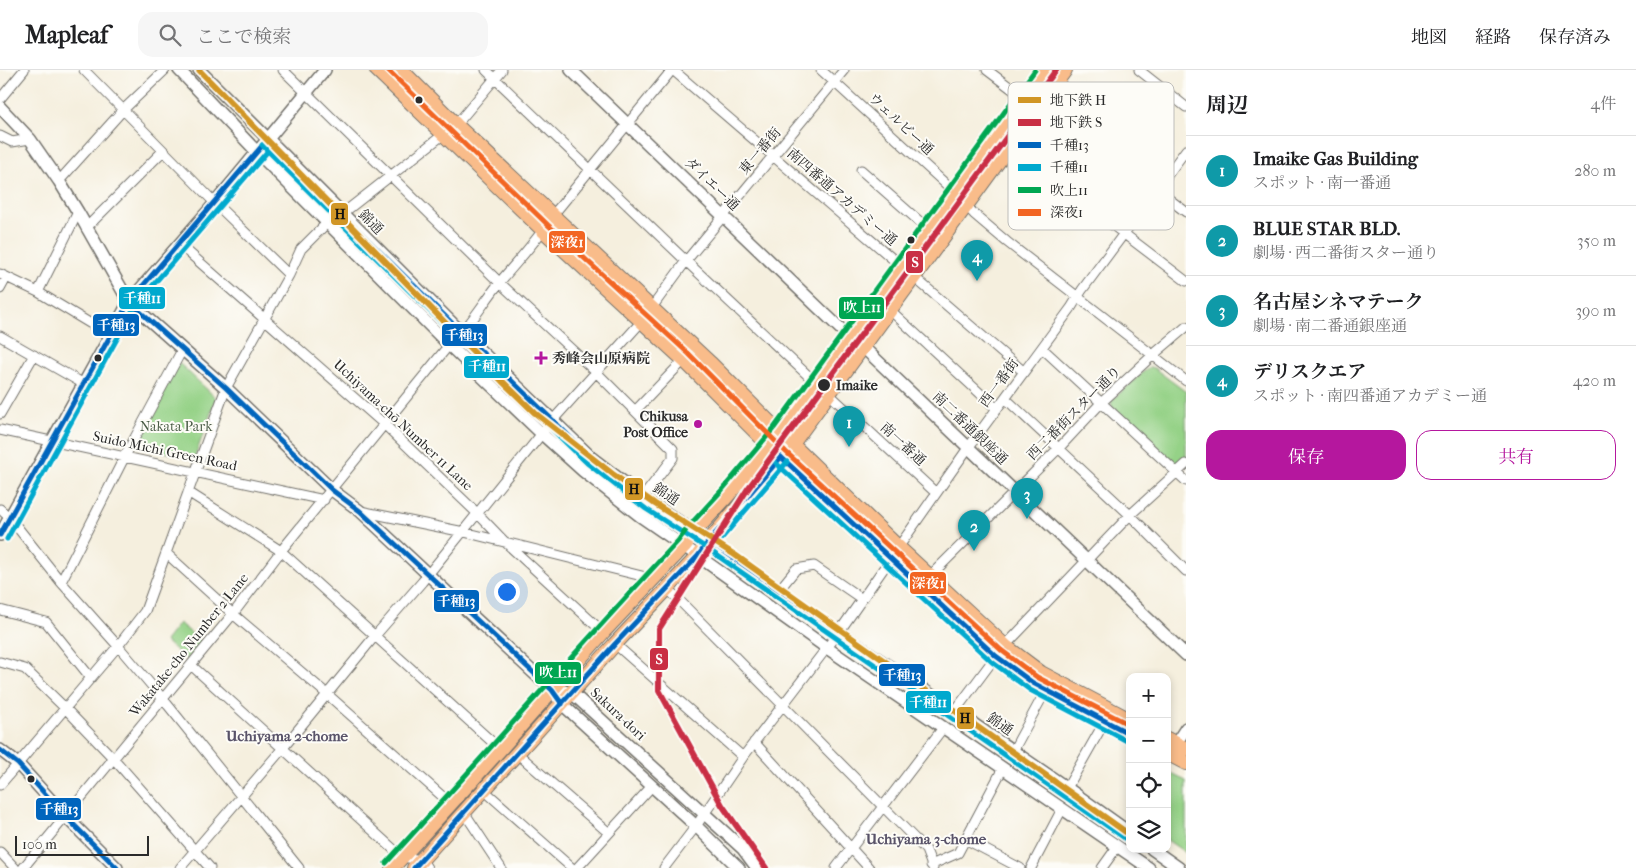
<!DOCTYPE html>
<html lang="ja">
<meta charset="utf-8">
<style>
:root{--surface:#fff;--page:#f6f6f6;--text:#202124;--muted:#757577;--line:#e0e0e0;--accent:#b5179e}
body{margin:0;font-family:"IM FELL French Canon","Noto Serif JP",serif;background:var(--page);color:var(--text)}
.controls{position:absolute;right:15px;bottom:15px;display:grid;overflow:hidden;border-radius:10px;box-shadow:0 2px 8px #0003}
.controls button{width:45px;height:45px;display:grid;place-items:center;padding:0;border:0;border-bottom:1px solid var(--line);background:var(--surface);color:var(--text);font:25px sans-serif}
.scale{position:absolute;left:15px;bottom:12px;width:134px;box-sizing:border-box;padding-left:5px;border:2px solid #2b2b2b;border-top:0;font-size:14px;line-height:18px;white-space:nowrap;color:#2b2b2b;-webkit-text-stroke:4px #fdfcf7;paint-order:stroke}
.you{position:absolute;left:506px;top:521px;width:18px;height:18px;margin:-12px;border:4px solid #fff;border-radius:50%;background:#1a73e8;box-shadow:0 0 0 8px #1a73e833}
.badge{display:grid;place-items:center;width:32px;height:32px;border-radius:50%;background:var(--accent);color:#fff;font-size:16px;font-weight:700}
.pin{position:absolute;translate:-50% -41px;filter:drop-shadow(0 1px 2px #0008)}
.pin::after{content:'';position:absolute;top:26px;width:18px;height:15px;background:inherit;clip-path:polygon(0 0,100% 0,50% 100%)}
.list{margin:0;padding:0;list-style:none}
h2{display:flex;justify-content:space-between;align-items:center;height:65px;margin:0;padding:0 20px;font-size:21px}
h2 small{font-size:16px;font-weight:400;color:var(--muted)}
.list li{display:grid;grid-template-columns:32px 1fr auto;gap:15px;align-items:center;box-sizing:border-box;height:70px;padding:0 20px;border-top:1px solid var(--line)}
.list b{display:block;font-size:19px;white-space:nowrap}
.list p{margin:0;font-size:16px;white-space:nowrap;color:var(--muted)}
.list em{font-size:16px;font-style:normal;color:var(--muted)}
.actions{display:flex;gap:10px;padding:15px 20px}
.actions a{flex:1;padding:11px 0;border:1px solid var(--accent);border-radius:15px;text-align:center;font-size:18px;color:var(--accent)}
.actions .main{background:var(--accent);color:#fff}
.icon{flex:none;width:28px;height:28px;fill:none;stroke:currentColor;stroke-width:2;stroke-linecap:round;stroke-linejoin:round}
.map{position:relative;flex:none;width:1186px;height:798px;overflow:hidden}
header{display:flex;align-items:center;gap:30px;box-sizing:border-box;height:70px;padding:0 25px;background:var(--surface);border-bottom:1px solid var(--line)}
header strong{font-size:24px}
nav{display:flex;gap:28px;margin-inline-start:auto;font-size:18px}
.search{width:350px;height:45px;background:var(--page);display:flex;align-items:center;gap:12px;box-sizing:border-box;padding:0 18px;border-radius:15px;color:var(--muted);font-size:19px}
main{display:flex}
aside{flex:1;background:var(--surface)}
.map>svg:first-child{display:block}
.green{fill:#95d287;stroke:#607e59}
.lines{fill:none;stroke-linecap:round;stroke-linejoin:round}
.minor-casing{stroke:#72706a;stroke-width:11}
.tertiary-casing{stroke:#72706a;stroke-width:14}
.primary-casing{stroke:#72706a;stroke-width:16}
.minor{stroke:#fff;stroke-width:9}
.tertiary{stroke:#fff;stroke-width:11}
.primary{stroke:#f9bc8a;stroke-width:14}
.bus-1-casing{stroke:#fdfcf7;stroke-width:9}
.bus-2-casing{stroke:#fdfcf7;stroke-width:9}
.bus-3-casing{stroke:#fdfcf7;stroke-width:9}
.bus-4-casing{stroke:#fdfcf7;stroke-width:9}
.bus-1{stroke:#0065bd;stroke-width:5}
.bus-2{stroke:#00a9ce;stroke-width:5}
.bus-3{stroke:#00a651;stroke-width:5}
.bus-4{stroke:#f26522;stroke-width:5}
.metro-1-casing{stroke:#fdfcf7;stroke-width:10}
.metro-2-casing{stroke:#fdfcf7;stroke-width:10}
.metro-1{stroke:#d19625;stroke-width:6}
.metro-2{stroke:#c92f44;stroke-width:6}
.bus-dot{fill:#2b2b2b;stroke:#fdfcf7;stroke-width:2}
.poi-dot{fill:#b5179e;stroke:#fdfcf7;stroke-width:2}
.labels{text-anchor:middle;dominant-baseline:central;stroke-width:4;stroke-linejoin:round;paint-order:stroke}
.street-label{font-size:14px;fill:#2b2b2b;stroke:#fdfcf7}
.poi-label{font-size:14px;font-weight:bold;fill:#2b2b2b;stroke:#fdfcf7;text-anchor:start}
.stop-label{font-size:14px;font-weight:bold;fill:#2b2b2b;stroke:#fdfcf7;text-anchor:start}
.park-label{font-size:14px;fill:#4b5d47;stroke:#fdfcf7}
.neighbourhood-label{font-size:15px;font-weight:bold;fill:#595369;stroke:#fdfcf7}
.key{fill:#fdfcf7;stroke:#bebdba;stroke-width:1}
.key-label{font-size:14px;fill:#2b2b2b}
.line-badge{stroke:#fdfcf7;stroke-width:2}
.badge-label{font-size:14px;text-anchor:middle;font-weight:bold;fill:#fff}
.pale-badge-label{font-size:14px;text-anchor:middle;font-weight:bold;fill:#111}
</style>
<header>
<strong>Mapleaf</strong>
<div class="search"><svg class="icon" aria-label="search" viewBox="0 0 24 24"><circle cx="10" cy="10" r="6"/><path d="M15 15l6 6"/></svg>ここで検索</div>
<nav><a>地図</a><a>経路</a><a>保存済み</a></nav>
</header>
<main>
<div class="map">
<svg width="1186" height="798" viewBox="0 0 1186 798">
<rect width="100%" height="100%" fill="#fdfcf7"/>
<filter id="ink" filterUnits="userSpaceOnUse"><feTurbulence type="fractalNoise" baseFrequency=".02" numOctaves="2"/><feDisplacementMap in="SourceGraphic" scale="10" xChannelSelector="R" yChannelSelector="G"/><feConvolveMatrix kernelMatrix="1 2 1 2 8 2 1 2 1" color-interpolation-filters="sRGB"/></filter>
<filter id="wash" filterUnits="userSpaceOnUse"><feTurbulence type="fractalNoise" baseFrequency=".0096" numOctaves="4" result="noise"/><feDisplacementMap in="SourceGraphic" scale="20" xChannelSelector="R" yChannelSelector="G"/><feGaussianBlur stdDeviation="1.12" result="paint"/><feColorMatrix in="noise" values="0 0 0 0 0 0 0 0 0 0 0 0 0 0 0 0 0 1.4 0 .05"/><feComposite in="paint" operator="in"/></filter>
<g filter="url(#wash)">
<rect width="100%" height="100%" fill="#f5efde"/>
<path class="green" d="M176,294h4l35,33 1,2 -22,60 -59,-14z
M1149,297l5,1 32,24v65l-7,7h-5l-62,-57 -1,-6z
M179,553l22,18 -14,19 -22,-19z
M1167,703h3l16,8v72l-19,-13z"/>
</g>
<g filter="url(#ink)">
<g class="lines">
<defs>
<path id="minor" d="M84,0l131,133 74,72
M283,0l217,213 97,90 76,76v9l-30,39
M486,0l200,191 130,122
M673,0l228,196
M821,0l128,117 25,27 33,28 179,139
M987,0l37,28
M1139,0l47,37
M0,29l24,-29
M1041,33l145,109
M456,55l46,-55
M0,66l12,6 18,-3
M1009,76l177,135
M861,100l67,59
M59,111l64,-71 42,-40
M342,144l102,-80
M86,158l77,-77
M179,174l205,180 94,90 27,28 98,90
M0,204l38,18 73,44
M914,207l110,95
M0,219l6,-11
M38,222l40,-80
M890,240l107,99
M0,266l84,48
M1042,278l144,133
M829,324l107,99
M1005,328l125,117 56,56
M635,341l49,-51
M0,344l34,-59
M0,360l324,70
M188,422l93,59 219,198
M0,439l10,9 51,64 57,64 45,53 136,169
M360,441l104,21 190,47
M166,483l67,61 94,80 124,110
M930,506l129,-128 42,-45 52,-48 33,-28
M61,512l64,-126 57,-106
M668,519l258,261 7,18
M779,520l17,-21 18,-3 48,33
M0,540l46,12 45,56
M615,574l128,113
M1005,576l125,-131 56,-51
M0,592l25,7 40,39 49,51 96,109
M191,595l211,192 20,3 5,8
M955,641l41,-55
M754,672l115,126
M1013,681l33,-61
M518,684l91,79
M0,715l118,-139 27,-35 81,-223 63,-113 12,-26 26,-26
M1067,718l38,-67
M485,721l87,77
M464,742l37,56
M965,769l55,29
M0,782l15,16
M931,795l27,-12 45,-85
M23,798l210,-254 48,-63 168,-206c21,-18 34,-42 51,-63 18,-22 38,-42 53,-67l119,-145
M180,798l103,-120 91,-111 48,-55 130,-161 90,-100 44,-60 158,-191
M577,798l75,-82
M664,798l32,-42 47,-69 96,-125 129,-184 103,-140 11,-18 104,-140
M836,798l107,-140
M1031,798l31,-59
M1102,798l15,-21"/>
<path id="tertiary" d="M179,0l78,82 192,193 93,89 41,37 57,45 58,40 129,92 322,220
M199,0l263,263 130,125 59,45 58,38 130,91 228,156 63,45
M571,0l278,267 14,10 323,308
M0,37l30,32 29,42 19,31 51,90 97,86 106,102 28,21 192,179 10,14 134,122 43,42
M0,465l129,-233 86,-99 110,-133
M564,621l8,2 171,156 14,19
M0,680l18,14 48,53 51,51
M1171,681l15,-23
M1152,779l27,19"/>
<path id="primary" d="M377,0l166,160 141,130 97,97 215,199 37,27 97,51
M401,0l55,55 254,238 70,70 118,114 107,99 36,27 89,47
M1167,669l19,10
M1167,683l19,10
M392,798l108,-119 103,-117 81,-86 11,-15 33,-36 52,-62 264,-363
M414,798l201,-224 83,-88 11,-15 83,-97 273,-374"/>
</defs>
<use href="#minor" class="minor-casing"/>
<use href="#tertiary" class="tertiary-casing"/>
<use href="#primary" class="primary-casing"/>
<use href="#minor" class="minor"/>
<use href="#tertiary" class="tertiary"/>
<use href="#primary" class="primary"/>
<defs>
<path id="bus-1" d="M267,70l195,193 130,125 59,45 58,38 421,292
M129,232l97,86 106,102 28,21 192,179 10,14
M781,387l215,199 37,27 97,51
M0,465l129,-233 138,-162
M0,680l18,14 48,53 51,51
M414,798l201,-224 83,-88 11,-15 72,-84"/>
<path id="bus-2" d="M262,75l195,193 130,125 59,46 59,38 421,292
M776,393l216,199 38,28 97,51
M7,469l128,-233 138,-161
M704,490l11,-14 72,-84"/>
<path id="bus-3" d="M386,793c98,-107 193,-216 292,-322l11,-15 33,-36 52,-62 261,-358"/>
<path id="bus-4" d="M388,0l160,155 141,129 97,98 215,198 36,27 93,48"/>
</defs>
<use href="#bus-1" class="bus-1-casing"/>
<use href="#bus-2" class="bus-2-casing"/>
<use href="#bus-3" class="bus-3-casing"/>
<use href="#bus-4" class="bus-4-casing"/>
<use href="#bus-1" class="bus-1"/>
<use href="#bus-2" class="bus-2"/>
<use href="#bus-3" class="bus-3"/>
<use href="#bus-4" class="bus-4"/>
<defs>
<path id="metro-1" d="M199,0l303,311 33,32 79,62 41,29 80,51 395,280"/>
<path id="metro-2" d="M766,798l-44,-63 -63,-115v-61l88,-139 309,-420"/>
</defs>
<use href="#metro-1" class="metro-1-casing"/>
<use href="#metro-2" class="metro-2-casing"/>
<use href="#metro-1" class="metro-1"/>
<use href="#metro-2" class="metro-2"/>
</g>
</g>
<g class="bus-dot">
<circle cx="419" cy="30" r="4.5"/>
<circle cx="911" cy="170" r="4.5"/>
<circle cx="98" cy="288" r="4.5"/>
<circle cx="824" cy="315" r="7"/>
<circle cx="31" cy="709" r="4.5"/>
</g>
<g class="poi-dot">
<path d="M538.5 280.5h5v5h5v5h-5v5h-5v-5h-5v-5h5z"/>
<circle cx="698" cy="354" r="5"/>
</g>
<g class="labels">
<g class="street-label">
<text transform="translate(901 54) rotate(43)">ウェルビー通</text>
<text transform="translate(760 81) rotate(-50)">東一番街</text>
<text transform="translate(712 114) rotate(44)">ダイエー通</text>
<text transform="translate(842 127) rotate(41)">南四番通アカデミー通</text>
<text transform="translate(371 152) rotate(45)">錦通</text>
<text transform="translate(999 313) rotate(-54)">西一番街</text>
<text transform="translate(1074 343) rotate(-45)">西二番街スター通り</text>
<text transform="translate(403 355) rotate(43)">Uchiyama-chō Number 11 Lane</text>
<text transform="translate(970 358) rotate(44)">南二番通銀座通</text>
<text transform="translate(903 374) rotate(43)">南一番通</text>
<text transform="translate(165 381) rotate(12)">Suido Michi Green Road</text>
<text transform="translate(666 424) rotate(34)">錦通</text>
<text transform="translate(189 575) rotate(-51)">Wakatake-cho Number 2 Lane</text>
<text transform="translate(618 644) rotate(43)">Sakura-dori</text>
<text transform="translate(1000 654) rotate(35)">錦通</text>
</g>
<g class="poi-label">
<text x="552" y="288">秀峰会山原病院</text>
<text x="688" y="346" text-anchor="end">Chikusa<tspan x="688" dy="16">Post Office</tspan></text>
</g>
<g class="stop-label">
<text x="836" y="315">Imaike</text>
</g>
<g class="park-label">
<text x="176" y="356">Nakata Park</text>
</g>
<g class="neighbourhood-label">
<text x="287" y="666">Uchiyama 2-chome</text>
<text x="926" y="769">Uchiyama 3-chome</text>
</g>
</g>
<rect x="1008" y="12" width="166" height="148" rx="8" class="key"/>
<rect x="1018" y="27" width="23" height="6" fill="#d19625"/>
<rect x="1018" y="49" width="23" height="7" fill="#c92f44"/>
<rect x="1018" y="72" width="23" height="6" fill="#0065bd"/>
<rect x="1018" y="94" width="23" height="7" fill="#00a9ce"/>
<rect x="1018" y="117" width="23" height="6" fill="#00a651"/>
<rect x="1018" y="139" width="23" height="7" fill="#f26522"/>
<g class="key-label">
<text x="1050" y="35">地下鉄 H</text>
<text x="1050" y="57">地下鉄 S</text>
<text x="1050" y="80">千種13</text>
<text x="1050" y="102">千種11</text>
<text x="1050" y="125">吹上11</text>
<text x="1050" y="147">深夜1</text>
</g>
<g class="line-badge">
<rect x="330" y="132" width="19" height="24" rx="5" fill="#d19625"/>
<rect x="548" y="160" width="38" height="24" rx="5" fill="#f26522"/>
<rect x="905" y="180" width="19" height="24" rx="5" fill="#c92f44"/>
<rect x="118" y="216" width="48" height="24" rx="5" fill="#00a9ce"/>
<rect x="838" y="226" width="47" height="24" rx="5" fill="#00a651"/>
<rect x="92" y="243" width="48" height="24" rx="5" fill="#0065bd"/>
<rect x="441" y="253" width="47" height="24" rx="5" fill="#0065bd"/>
<rect x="463" y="285" width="47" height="24" rx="5" fill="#00a9ce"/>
<rect x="624" y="407" width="20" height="24" rx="5" fill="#d19625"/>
<rect x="909" y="501" width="38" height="24" rx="5" fill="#f26522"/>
<rect x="433" y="519" width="47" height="24" rx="5" fill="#0065bd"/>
<rect x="649" y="577" width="20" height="24" rx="5" fill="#c92f44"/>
<rect x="534" y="591" width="48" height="24" rx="5" fill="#00a651"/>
<rect x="878" y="593" width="48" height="24" rx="5" fill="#0065bd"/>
<rect x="905" y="620" width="47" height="24" rx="5" fill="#00a9ce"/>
<rect x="956" y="636" width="19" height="24" rx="5" fill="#d19625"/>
<rect x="35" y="727" width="47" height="24" rx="5" fill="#0065bd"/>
</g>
<g class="badge-label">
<text x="567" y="177">深夜1</text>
<text x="915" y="197">S</text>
<text x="142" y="233">千種11</text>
<text x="862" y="242">吹上11</text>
<text x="116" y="260">千種13</text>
<text x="464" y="270">千種13</text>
<text x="487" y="301">千種11</text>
<text x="928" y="518">深夜1</text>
<text x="456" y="536">千種13</text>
<text x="659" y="594">S</text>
<text x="558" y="607">吹上11</text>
<text x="902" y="610">千種13</text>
<text x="928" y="637">千種11</text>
<text x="59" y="744">千種13</text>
</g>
<g class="pale-badge-label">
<text x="340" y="149">H</text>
<text x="634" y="424">H</text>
<text x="965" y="653">H</text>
</g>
</svg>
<div class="controls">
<button>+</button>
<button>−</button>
<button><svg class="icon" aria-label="locate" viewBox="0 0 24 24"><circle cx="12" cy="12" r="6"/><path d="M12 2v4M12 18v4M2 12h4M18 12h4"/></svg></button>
<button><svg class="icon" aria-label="layers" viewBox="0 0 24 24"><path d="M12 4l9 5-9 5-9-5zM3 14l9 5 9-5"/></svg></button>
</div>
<div class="scale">100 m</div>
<div class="you"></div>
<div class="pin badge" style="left:849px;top:377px;background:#0f9aa8">1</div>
<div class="pin badge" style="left:974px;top:481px;background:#0f9aa8">2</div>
<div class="pin badge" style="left:1027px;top:449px;background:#0f9aa8">3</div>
<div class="pin badge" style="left:977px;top:211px;background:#0f9aa8">4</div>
</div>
<aside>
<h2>周辺<small>4件</small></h2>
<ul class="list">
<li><span class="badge" style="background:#0f9aa8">1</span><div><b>Imaike Gas Building</b><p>スポット · 南一番通</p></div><em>280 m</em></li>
<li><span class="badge" style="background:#0f9aa8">2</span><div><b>BLUE STAR BLD.</b><p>劇場 · 西二番街スター通り</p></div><em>350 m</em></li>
<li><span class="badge" style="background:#0f9aa8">3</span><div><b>名古屋シネマテーク</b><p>劇場 · 南二番通銀座通</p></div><em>390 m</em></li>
<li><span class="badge" style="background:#0f9aa8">4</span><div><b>デリスクエア</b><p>スポット · 南四番通アカデミー通</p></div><em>420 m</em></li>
</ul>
<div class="actions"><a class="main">保存</a><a>共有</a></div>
</aside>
</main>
